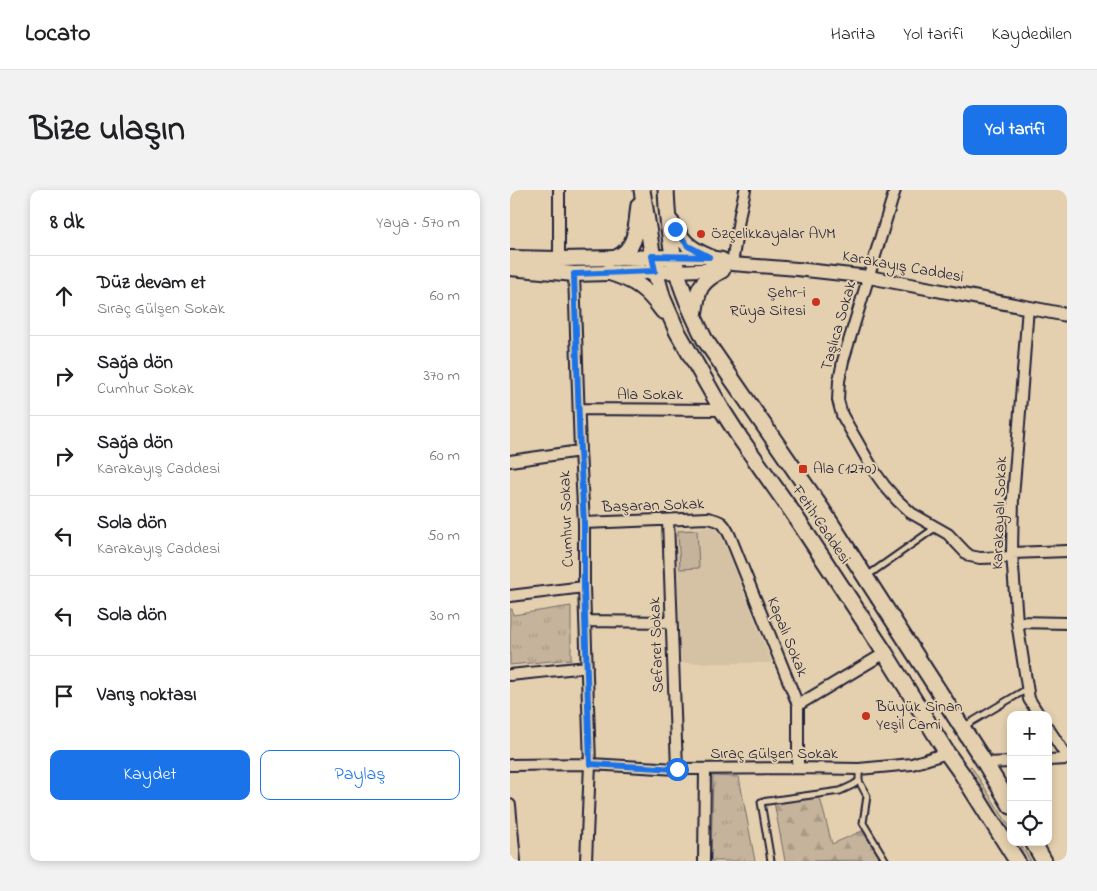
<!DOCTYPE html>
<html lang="tr">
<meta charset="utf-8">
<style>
:root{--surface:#fff;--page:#f2f2f2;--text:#202124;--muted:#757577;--line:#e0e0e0;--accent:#1a73e8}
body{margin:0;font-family:"Indie Flower",sans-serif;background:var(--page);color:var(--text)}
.controls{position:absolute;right:15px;bottom:15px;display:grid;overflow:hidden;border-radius:10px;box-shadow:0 2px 8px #0003}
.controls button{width:45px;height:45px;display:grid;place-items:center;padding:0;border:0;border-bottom:1px solid var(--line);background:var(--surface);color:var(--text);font:25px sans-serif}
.stop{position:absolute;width:15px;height:15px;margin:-11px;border:4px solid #1a73e8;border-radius:50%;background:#fff}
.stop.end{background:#1a73e8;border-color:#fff;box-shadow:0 1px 5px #0008}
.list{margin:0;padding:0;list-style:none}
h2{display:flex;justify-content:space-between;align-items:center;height:65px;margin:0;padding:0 20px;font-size:21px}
h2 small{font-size:16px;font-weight:400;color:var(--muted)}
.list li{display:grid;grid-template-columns:32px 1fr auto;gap:15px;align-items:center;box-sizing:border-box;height:80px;padding:0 20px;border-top:1px solid var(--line)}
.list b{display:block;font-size:19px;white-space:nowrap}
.list p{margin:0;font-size:16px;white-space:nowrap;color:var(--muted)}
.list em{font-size:16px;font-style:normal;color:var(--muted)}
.actions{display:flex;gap:10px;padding:15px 20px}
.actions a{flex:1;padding:11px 0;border:1px solid var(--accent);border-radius:10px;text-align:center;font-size:18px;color:var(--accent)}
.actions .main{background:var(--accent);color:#fff}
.icon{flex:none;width:28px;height:28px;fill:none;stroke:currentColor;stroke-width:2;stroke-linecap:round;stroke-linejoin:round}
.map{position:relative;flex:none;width:557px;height:671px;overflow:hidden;border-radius:10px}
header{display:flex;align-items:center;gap:30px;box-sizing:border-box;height:70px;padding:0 25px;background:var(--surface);border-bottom:1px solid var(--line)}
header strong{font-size:24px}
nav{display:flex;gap:28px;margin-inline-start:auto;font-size:18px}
.intro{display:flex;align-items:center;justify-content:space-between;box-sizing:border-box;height:120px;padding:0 30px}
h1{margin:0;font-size:35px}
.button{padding:12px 22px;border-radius:10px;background:var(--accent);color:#fff;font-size:18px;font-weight:700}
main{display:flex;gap:30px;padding:0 30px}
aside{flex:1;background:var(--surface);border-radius:10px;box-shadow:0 2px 8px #0003}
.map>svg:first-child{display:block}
.built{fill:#d5c2a5}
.grass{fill:url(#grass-tufts);stroke:#746b6b}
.forest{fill:url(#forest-firs);stroke:#746b6b}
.pitch{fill:#c5b49b;stroke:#746b6b}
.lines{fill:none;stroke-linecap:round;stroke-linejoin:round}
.service-casing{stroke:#22223b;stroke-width:9}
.minor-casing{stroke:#22223b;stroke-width:14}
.tertiary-casing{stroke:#22223b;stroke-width:16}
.secondary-casing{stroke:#22223b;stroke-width:18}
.primary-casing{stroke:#22223b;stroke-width:19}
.service{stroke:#e4d0ae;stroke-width:5}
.minor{stroke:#e4d0ae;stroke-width:10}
.tertiary{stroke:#e4d0ae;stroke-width:12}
.secondary{stroke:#e4d0ae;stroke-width:14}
.primary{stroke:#e4d0ae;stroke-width:15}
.route{stroke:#1a73e8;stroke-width:6}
.poi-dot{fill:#c8321e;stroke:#e4d0ae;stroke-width:2}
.labels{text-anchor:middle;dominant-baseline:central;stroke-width:4;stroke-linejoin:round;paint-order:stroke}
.poi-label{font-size:16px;fill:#22223b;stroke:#e4d0ae;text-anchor:start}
.street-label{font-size:16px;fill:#22223b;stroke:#e4d0ae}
</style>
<header>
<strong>Locato</strong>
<nav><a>Harita</a><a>Yol tarifi</a><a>Kaydedilen</a></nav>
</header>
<div class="intro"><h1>Bize ulaşın</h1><a class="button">Yol tarifi</a></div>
<main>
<aside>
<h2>8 dk<small>Yaya · 570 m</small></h2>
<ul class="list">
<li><svg class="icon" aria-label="ahead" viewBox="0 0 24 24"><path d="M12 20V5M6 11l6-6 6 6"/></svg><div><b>Düz devam et</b><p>Sıraç Gülşen Sokak</p></div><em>60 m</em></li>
<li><svg class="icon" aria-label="right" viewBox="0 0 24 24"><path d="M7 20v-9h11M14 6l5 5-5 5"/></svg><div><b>Sağa dön</b><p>Cumhur Sokak</p></div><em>370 m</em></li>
<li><svg class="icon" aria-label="right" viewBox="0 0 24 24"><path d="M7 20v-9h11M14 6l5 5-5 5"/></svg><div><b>Sağa dön</b><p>Karakayış Caddesi</p></div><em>60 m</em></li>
<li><svg class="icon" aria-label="left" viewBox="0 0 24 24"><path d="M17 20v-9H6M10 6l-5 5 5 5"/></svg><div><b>Sola dön</b><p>Karakayış Caddesi</p></div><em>50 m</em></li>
<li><svg class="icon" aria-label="left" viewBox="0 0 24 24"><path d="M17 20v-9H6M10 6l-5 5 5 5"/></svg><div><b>Sola dön</b></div><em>30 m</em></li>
<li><svg class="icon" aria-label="arrive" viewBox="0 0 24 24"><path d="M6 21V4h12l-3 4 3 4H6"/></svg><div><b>Varış noktası</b></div></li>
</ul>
<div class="actions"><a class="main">Kaydet</a><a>Paylaş</a></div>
</aside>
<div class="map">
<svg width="557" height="671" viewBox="0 0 557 671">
<defs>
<pattern id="grass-tufts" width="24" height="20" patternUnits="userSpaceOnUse" patternTransform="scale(1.25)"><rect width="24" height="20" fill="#c5b49b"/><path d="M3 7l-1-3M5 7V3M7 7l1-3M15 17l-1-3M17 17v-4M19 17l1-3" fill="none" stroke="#a99a86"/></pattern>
<pattern id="forest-firs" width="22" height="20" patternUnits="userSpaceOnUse" patternTransform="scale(1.25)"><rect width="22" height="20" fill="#c5b49b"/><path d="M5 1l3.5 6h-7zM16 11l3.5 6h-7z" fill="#a99a86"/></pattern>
</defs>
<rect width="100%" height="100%" fill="#e4d0ae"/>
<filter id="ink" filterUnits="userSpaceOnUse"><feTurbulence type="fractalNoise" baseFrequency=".02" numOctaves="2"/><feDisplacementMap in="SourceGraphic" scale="10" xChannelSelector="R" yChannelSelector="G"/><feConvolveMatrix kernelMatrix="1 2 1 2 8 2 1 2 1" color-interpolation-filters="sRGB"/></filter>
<g filter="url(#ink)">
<path class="built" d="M202,337l8,5 52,131h-91l-6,-134z"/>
<path class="grass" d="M61,416v53l-61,6v-56h2l1,6z
M461,576l40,63v10l-44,-70z
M203,586l26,1 16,84h-44z
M503,652h6l12,19h-6z"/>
<path class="forest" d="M309,604l13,50 30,-13 19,29 -96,1 -11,-59z"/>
<path class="pitch" d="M187,340l2,38 -19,1 -2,-38z"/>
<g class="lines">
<defs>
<path id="service" d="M357,386l68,-48
M453,537l64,-38
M349,579v12l8,15 -4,27 23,38
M261,671l-10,-59 79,-11 13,-6 6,-4"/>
<path id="minor" d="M385,0l-52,171 -4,20 -1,19 4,15 32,56 10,14 13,15 14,13 37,21 17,18 5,4 10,2 32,-1
M49,69v-69
M222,74l8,-51 5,-23
M64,84l6,177 4,72v64l6,177 -4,97
M518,117l-9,117 -6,73 -1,56 5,69 12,77 10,16
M69,219l143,1
M0,271l70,-10
M158,330l9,249
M74,333l124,-5c14,3 16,5 22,18l68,169v63
M502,363l55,-2
M0,406l74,-9
M75,431l86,1
M507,432l50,1
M0,485l77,-8
M288,515l87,-52
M538,538l19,29
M538,570l19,-1
M475,573l26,-1
M0,575l80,-1 87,5 121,-1 61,1 53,-5 35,-11
M0,615l5,56
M194,671l1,-92"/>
<path id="tertiary" d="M164,67h35l13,2 10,5 65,5 72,8 198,38
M167,81l46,-2"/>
<path id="secondary" d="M0,68l49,1 115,-2
M0,78l64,6 103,-3"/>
<path id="primary" d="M132,0l13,81 8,28 14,32 45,79 18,28 53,75 92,140 62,100 15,21 55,87
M156,0c1,26 4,56 11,81 6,24 17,47 28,69l116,168 164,255 26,43
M161,32c12,20 17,26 38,35
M106,68c22,-9 20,-33 23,-53
M98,82c27,8 38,16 55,39
M184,126c4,-26 3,-33 28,-46
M523,652l11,19"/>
</defs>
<use href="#service" class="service-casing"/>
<use href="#minor" class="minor-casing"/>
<use href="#tertiary" class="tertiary-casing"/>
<use href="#secondary" class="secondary-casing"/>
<use href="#primary" class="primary-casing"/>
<use href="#service" class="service"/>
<use href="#minor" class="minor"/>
<use href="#tertiary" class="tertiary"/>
<use href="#secondary" class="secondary"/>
<use href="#primary" class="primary"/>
</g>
</g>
<g class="lines" filter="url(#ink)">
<path class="route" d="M165,39l13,17 21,11 -57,-1 3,15 -81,3 6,177 4,72v64l6,177 87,5"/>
</g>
<g class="poi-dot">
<circle cx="191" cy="44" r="5"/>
<circle cx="306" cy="112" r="5"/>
<rect x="288" y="274" width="10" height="10" rx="2.5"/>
<circle cx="356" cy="526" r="5"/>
</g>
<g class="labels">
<g class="poi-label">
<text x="201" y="44">Özçelikkayalar AVM</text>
<text x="296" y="103" text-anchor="end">Şehr-i<tspan x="296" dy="18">Rüya Sitesi</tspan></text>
<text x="303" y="279">Ala (1270)</text>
<text x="366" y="517">Büyük Sinan<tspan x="366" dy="18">Yeşil Cami</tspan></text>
</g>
<g class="street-label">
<text transform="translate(393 77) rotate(10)">Karakayış Caddesi</text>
<text transform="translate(329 136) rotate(-74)">Taşlıca Sokak</text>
<text x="140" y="205">Ala Sokak</text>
<text transform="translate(143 316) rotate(-2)">Başaran Sokak</text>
<text transform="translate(490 323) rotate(-88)">Karakayalı Sokak</text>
<text transform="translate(57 329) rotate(-92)">Cumhur Sokak</text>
<text transform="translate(311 335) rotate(56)">Fetih Caddesi</text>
<text transform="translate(277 447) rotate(68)">Kapalı Sokak</text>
<text transform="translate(147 455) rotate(-92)">Sefaret Sokak</text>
<text x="264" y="564">Sıraç Gülşen Sokak</text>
</g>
</g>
</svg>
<div class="controls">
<button>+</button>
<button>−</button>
<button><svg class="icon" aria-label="locate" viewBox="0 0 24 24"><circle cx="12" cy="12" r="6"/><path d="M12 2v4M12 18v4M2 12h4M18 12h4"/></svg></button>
</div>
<div class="stop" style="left:167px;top:579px"></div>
<div class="stop end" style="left:165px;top:39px"></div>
</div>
</main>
